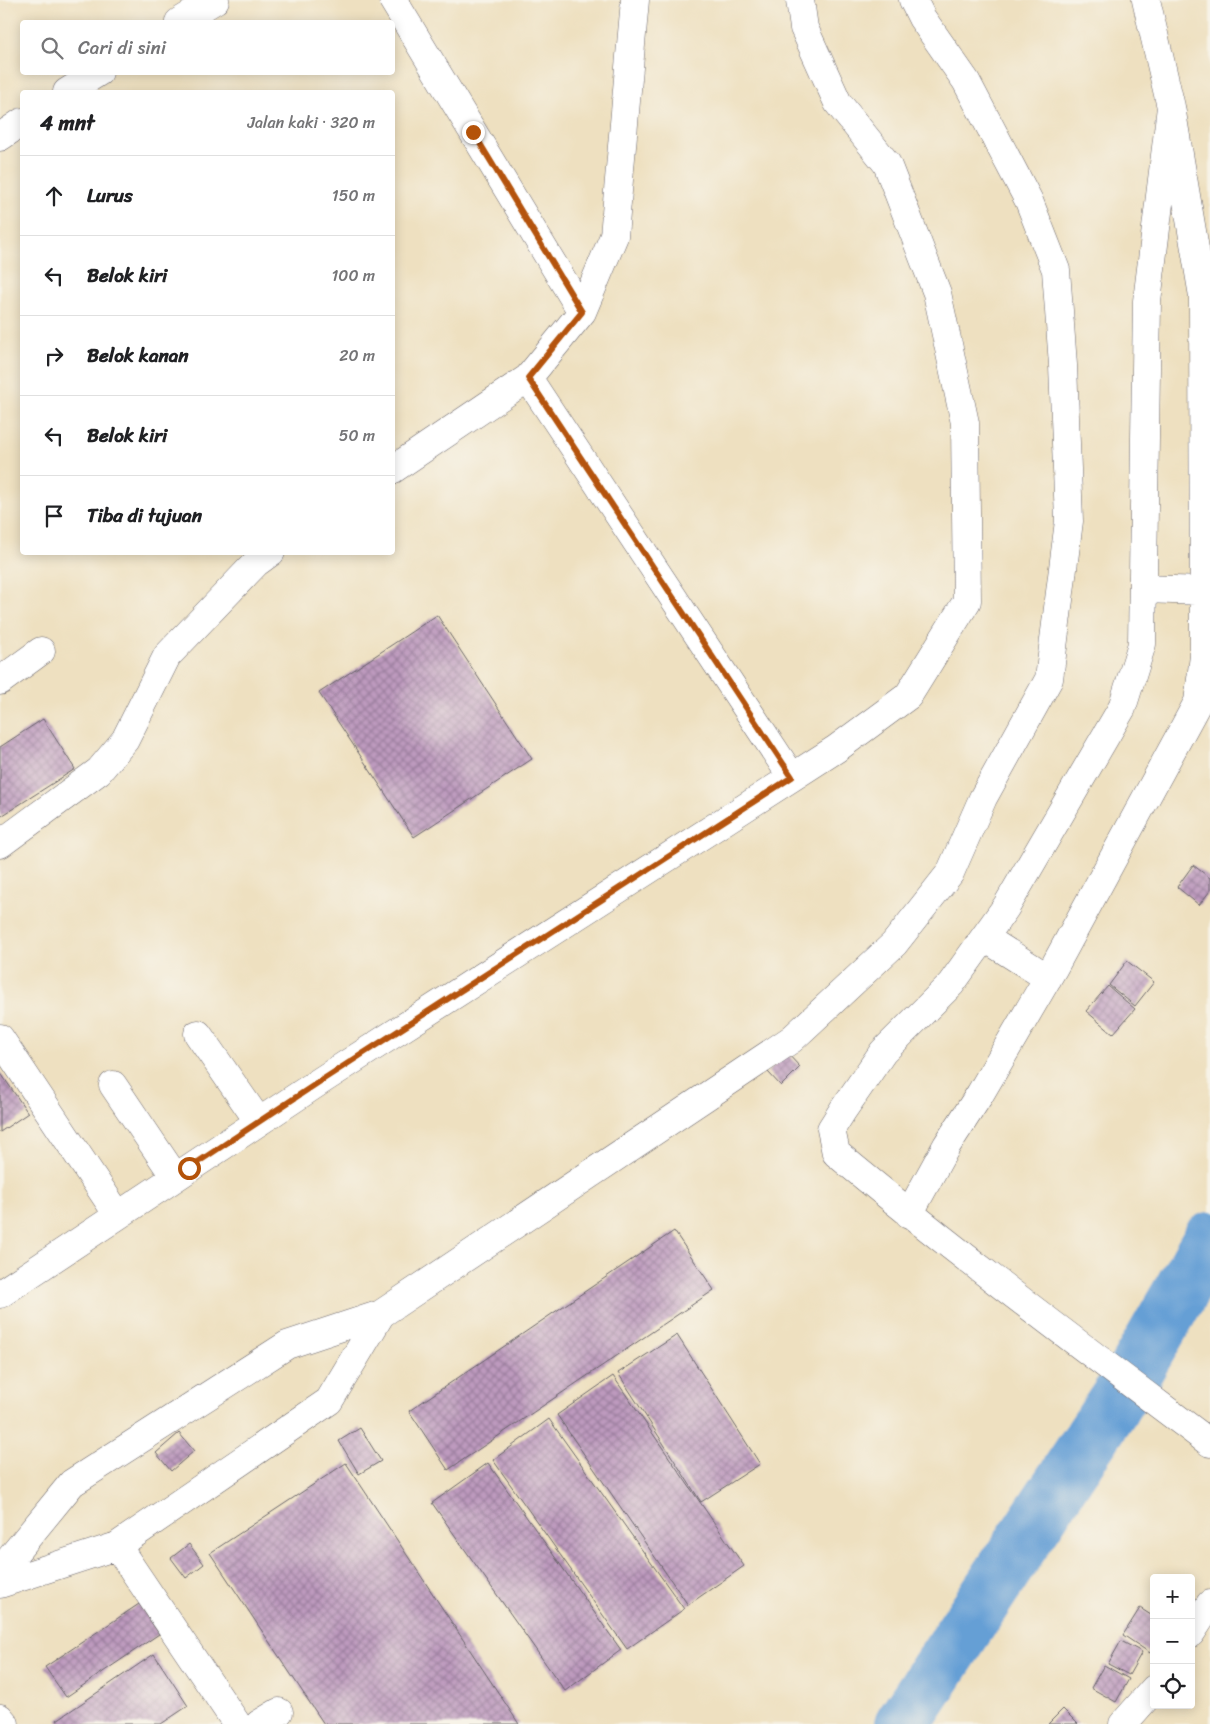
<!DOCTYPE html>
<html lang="id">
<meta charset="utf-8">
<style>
:root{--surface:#fff;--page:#f6f6f6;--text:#202124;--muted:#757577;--line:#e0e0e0}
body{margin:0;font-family:Sriracha,sans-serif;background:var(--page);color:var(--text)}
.controls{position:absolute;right:15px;bottom:15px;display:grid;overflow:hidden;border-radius:5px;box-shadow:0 2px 12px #0003}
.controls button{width:45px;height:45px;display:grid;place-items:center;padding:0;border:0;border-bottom:1px solid var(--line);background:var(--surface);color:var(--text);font:25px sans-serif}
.stop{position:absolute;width:15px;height:15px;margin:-11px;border:4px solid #b45309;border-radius:50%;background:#fff}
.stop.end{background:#b45309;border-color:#fff;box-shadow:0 1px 5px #0008}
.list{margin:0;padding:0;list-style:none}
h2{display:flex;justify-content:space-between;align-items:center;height:65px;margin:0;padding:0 20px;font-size:21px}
h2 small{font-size:16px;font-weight:400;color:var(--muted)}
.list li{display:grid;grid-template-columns:32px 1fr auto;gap:15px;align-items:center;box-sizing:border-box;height:80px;padding:0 20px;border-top:1px solid var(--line)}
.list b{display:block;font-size:19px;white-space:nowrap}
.list em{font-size:16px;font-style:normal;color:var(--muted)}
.icon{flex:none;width:28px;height:28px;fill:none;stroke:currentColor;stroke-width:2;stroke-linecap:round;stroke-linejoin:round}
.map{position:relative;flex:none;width:1210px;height:1724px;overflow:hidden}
.search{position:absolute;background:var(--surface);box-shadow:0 2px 12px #0003;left:20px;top:20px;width:375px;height:55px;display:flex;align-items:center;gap:12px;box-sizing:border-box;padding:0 18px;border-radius:5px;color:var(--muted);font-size:19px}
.panel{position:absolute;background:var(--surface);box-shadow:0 2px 12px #0003;left:20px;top:90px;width:375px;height:465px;border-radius:5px}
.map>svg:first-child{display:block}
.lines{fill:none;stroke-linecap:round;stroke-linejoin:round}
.river{stroke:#659fd5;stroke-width:56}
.building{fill:url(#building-cross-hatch)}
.minor-casing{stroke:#69646a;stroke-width:29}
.major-casing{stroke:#69646a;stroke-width:29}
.minor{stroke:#fff;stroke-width:28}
.major{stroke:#fff;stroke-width:28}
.route{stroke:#b45309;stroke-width:6}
</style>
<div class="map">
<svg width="1210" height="1724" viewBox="0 0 1210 1724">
<defs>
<pattern id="building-cross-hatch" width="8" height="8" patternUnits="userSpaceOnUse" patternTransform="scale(1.25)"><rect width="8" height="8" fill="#bd9abe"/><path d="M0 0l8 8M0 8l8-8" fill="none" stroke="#997d9c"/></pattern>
</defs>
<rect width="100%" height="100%" fill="#f7f3e8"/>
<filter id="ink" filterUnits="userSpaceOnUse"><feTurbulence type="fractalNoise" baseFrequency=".02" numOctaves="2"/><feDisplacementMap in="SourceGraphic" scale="10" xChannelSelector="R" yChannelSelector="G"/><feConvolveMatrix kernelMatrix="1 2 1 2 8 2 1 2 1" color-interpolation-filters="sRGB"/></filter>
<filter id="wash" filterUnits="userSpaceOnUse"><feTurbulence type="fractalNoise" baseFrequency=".0096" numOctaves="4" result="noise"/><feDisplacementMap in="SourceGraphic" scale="20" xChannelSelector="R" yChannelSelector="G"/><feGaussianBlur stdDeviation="1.12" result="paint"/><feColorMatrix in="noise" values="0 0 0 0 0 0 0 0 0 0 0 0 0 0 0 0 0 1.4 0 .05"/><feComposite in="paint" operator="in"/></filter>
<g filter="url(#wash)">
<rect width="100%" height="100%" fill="#eee0c0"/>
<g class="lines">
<path class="river" d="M902,1724l229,-346 79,-138"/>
</g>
<g id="blocks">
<path class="building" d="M437,615l95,144 -118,78 -95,-144z
M43,719l32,50 -75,48v-70z
M1193,865l17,13v13l-11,14 -22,-18z
M1127,961l27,21 -19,24 -26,-21z
M1108,986l27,23 -22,25 -27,-23z
M787,1053l13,14 -19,19 -13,-14z
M0,1072l28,41 -28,19z
M674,1231l40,59 -266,180 -39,-59z
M677,1335l83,129 -59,38 -83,-129z
M613,1376l131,190 -56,39 -131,-190z
M549,1419l135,190 -57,40 -134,-189z
M360,1428l21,33 -22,13 -20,-33z
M179,1433l15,18 -23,20 -15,-18z
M346,1463l173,261h-195l-114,-171z
M488,1463l133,187 -56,41 -133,-188z
M189,1544l15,20 -18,14 -15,-20z
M139,1604l20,30 -93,63 -21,-30z
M1140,1608l14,9v30l-4,6 -27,-18z
M1121,1641l21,11 -13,23 -21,-11z
M154,1654l34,52 -27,18h-101l-3,-4z
M1104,1665l25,14 -13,23 -25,-14z
M1063,1709l15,15h-30z"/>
</g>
</g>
<g filter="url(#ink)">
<use href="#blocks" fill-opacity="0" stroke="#69646a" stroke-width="1"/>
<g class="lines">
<defs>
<path id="minor" d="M393,0l189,312
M179,22l36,-22
M67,92l32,-20
M1171,107l-24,194 -5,343 -20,64 -116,199 -55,77 -68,68 -40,58 -12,19 5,24c121,101 248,195 374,290
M0,137l22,-15
M528,378l264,399
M392,470l136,-92 54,-66 32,-76 21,-236
M1143,589l61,2
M0,681l41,-30
M0,844l99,-73 26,-31 42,-84 89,-93 15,-11
M985,938l63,40
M198,1034l61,88
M0,1038l118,177
M113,1085l62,92
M909,1214l38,-69 33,-51 73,-125 145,-267 6,-46 -1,-360 -32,-189 -25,-107
M0,1294l322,-214 514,-331 72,-53 59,-95 -2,-178 -28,-130 -50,-129 -49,-61 -34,-75 -4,-28
M117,1546l120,178
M0,1571l72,-88 215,-138 94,-31 411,-275 102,-95 56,-71 33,-75 66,-119 20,-158 -6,-156 -7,-95 -27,-69 -63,-120 -44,-63 -9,-18
M0,1584l117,-38 212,-145 52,-87
M0,1718l5,6
M259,1724l20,-12"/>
<path id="major" d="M1191,1633l19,-29
M1123,1724l31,-35"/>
</defs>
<use href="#minor" class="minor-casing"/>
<use href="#major" class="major-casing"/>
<use href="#minor" class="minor"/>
<use href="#major" class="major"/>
</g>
</g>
<g class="lines" filter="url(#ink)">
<path class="route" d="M189,1168l133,-88 470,-303 -264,-399 54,-66 -109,-180"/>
</g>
</svg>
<div class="controls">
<button>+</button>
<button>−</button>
<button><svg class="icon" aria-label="locate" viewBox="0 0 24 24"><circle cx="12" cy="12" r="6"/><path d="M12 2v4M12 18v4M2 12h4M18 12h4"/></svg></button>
</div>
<div class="stop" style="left:189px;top:1168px"></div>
<div class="stop end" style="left:473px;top:132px"></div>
<div class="search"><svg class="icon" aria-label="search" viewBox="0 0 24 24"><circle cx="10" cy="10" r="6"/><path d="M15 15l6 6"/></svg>Cari di sini</div>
<section class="panel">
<h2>4 mnt<small>Jalan kaki · 320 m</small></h2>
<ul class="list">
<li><svg class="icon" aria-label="ahead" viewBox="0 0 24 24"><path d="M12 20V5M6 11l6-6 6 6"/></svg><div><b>Lurus</b></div><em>150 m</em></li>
<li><svg class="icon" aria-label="left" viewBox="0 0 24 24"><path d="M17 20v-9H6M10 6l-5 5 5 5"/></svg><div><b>Belok kiri</b></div><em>100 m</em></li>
<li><svg class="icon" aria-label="right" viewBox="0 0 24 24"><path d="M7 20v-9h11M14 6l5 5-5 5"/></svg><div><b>Belok kanan</b></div><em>20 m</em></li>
<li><svg class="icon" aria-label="left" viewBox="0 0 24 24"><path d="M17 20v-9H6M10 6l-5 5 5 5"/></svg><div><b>Belok kiri</b></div><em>50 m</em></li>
<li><svg class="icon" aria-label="arrive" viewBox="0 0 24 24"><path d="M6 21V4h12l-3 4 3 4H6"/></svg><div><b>Tiba di tujuan</b></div></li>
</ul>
</section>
</div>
